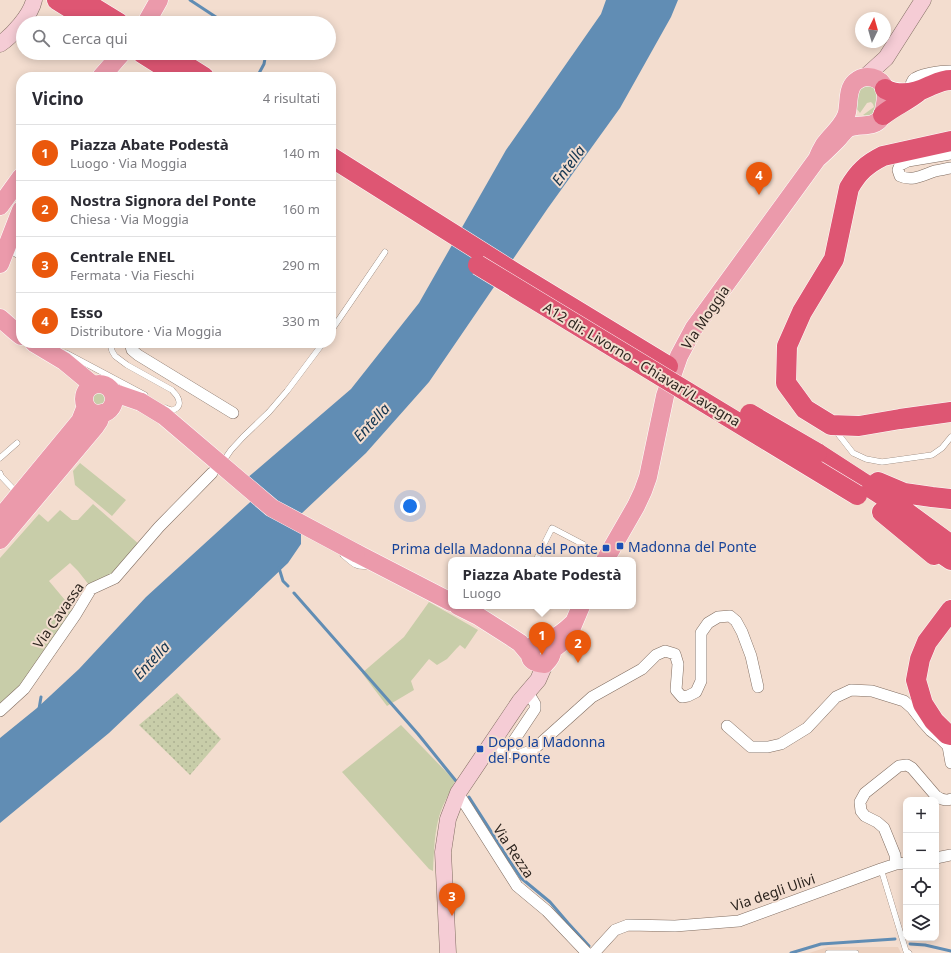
<!DOCTYPE html>
<html lang="it">
<meta charset="utf-8">
<style>
:root{--surface:#fff;--page:#f2f2f3;--text:#2b2b33;--muted:#7c7c81;--line:#e1e1e2;--accent:#ea580c}
body{margin:0;font-family:"Noto Sans",sans-serif;background:var(--page);color:var(--text)}
.controls{position:absolute;right:12px;bottom:12px;display:grid;overflow:hidden;border-radius:8px;box-shadow:0 2px 10px #0003}
.controls button{width:36px;height:36px;display:grid;place-items:center;padding:0;border:0;border-bottom:1px solid var(--line);background:var(--surface);color:var(--text);font:20px sans-serif}
.compass{position:absolute;left:855px;top:12px;width:36px;height:36px;border-radius:50%;background:var(--surface);box-shadow:0 2px 10px #0003;rotate:5deg}
.you{position:absolute;left:410px;top:506px;width:14px;height:14px;margin:-10px;border:3px solid #fff;border-radius:50%;background:#1a73e8;box-shadow:0 0 0 6px #1a73e833}
.badge{display:grid;place-items:center;width:26px;height:26px;border-radius:50%;background:var(--accent);color:#fff;font-size:13px;font-weight:700}
.pin{position:absolute;translate:-50% -33px;filter:drop-shadow(0 1px 2px #0008)}
.pin::after{content:'';position:absolute;top:21px;width:14px;height:12px;background:inherit;clip-path:polygon(0 0,100% 0,50% 100%)}
.popup{position:absolute;left:448px;top:557px;width:188px;height:52px;box-sizing:border-box;display:grid;place-content:center;border-radius:8px;background:var(--surface);filter:drop-shadow(0 1px 3px #0005);font-size:13px;white-space:nowrap;color:var(--muted)}
.popup b{font-size:15px;color:var(--text)}
.popup::after{content:'';position:absolute;left:50%;top:100%;margin-left:-8px;border:8px solid transparent;border-top-color:var(--surface)}
.list{margin:0;padding:0;list-style:none}
h2{display:flex;justify-content:space-between;align-items:center;height:52px;margin:0;padding:0 16px;font-size:17px}
h2 small{font-size:13px;font-weight:400;color:var(--muted)}
.list li{display:grid;grid-template-columns:26px 1fr auto;gap:12px;align-items:center;box-sizing:border-box;height:56px;padding:0 16px;border-top:1px solid var(--line)}
.list b{display:block;font-size:15px;white-space:nowrap}
.list p{margin:0;font-size:13px;white-space:nowrap;color:var(--muted)}
.list em{font-size:13px;font-style:normal;color:var(--muted)}
.icon{flex:none;width:22px;height:22px;fill:none;stroke:currentColor;stroke-width:2;stroke-linecap:round;stroke-linejoin:round}
.map{position:relative;flex:none;width:951px;height:953px;overflow:hidden}
.search{position:absolute;background:var(--surface);box-shadow:0 2px 10px #0003;left:16px;top:16px;width:320px;height:44px;display:flex;align-items:center;gap:10px;box-sizing:border-box;padding:0 14px;border-radius:22px;color:var(--muted);font-size:15px}
.panel{position:absolute;background:var(--surface);box-shadow:0 2px 10px #0003;left:16px;top:72px;width:320px;height:276px;border-radius:16px}
.map>svg:first-child{display:block}
.built{fill:#ecd0be}
.green{fill:#c8cda9}
.park{fill:url(#park-dots)}
.water{fill:#618db4}
.lines{fill:none;stroke-linecap:round;stroke-linejoin:round}
.stream{stroke:#618db4;stroke-width:3}
.lane-casing{stroke:#806d61;stroke-width:6}
.street-casing{stroke:#806d61;stroke-width:12}
.secondary-casing{stroke:#806d61;stroke-width:17}
.primary-casing{stroke:#fff;stroke-width:19}
.highway-casing{stroke:#fff;stroke-width:21}
.lane{stroke:#fff;stroke-width:5.5}
.street{stroke:#fff;stroke-width:11}
.secondary{stroke:#f5ccd5;stroke-width:16}
.primary{stroke:#eb9aab;stroke-width:18}
.highway{stroke:#de5673;stroke-width:20}
.primary-bridge-casing{stroke:#fff;stroke-width:19;stroke-linecap:butt}
.highway-bridge-casing{stroke:#fff;stroke-width:21;stroke-linecap:butt}
.primary-bridge{stroke:#eb9aab;stroke-width:18}
.highway-bridge{stroke:#de5673;stroke-width:20}
.transit-dot{fill:#1a4fb4;stroke:#f3ddcf;stroke-width:1.5}
.labels{text-anchor:middle;dominant-baseline:central;stroke-width:4;stroke-linejoin:round;paint-order:stroke}
.street-label{font-size:14px;fill:#2d251f;stroke:#f3ddcf}
.transit-label{font-size:14px;fill:#164399;stroke:#f3ddcf;text-anchor:start}
.water-label{font-size:15px;font-style:italic;fill:#123551;stroke:#f3ddcf}
</style>
<div class="map">
<svg width="951" height="953" viewBox="0 0 951 953">
<defs>
<pattern id="park-dots" width="8" height="8" patternUnits="userSpaceOnUse"><rect width="8" height="8" fill="#c8cda9"/><path d="M2 2h.1M6 6h.1" fill="none" stroke="#acb091" stroke-width="1.8" stroke-linecap="round"/></pattern>
</defs>
<rect width="100%" height="100%" fill="#f3ddcf"/>
<path class="built" d="M828,947h70l3,6h-92z"/>
<path class="green" d="M867,85l6,1 5,6c0,10 0,28 -15,23l11,-8 -1,-3 -2,-2 -4,1 -7,10 -3,-4v-17l2,-3z
M90 399a9 9 0 1 1 18 0a9 9 0 1 1-18 0Z
M80,463l46,37 -14,16 -37,-31 -2,-14z
M93,504l47,41 -30,33 -21,7 -11,-14 -8,-8 -21,18 26,31 -55,75 -20,17v-146l39,-44 9,8 12,-12 12,10h6z
M429,602l49,28 -13,19 -5,-4 -3,3 -10,11 -10,6 -8,-6 -18,22 3,9 -27,16 -25,-33 42,-36z
M401,725l54,56c-6,13 -14,26 -17,40 -4,16 -4,33 -5,50l-4,-2 -87,-97z"/>
<path class="park" d="M177,693l44,46 -31,36 -51,-50z"/>
<path class="water" d="M606,0h72l-7,17 -51,91 -72,100 -119,174 -63,71 -65,61v30l-13,19 -179,170 -109,90v-85l37,-30 42,-39 67,-72 113,-103 -13,-15 105,-90 68,-86 87,-153 95,-136z"/>
<g class="lines">
<path class="stream" d="M190,0l35,23
M257,77l7,-13 2,-11
M279,568l4,13 5,5
M294,593l124,141 38,47
M39,709l2,-12
M469,797l18,28 20,32 14,21 29,24 18,21 21,23
M910,944l15,1 26,6
M791,953l30,-9 74,-5"/>
<defs>
<path id="lane" d="M331,331l54,-79
M110,343l2,8 3,5 12,9 45,25c2,3 5,5 6,8 4,9 -4,15 -12,10
M66,353l79,42
M835,430l18,23 13,6 16,3 50,-7 10,-7 9,-11
M0,458l17,-15
M222,463l9,-13 12,-13 26,-25 18,-21 36,-48
M0,473l1,3 16,17
M343,555c9,7 12,13 25,11l1,-2
M540,560l-3,-2 15,-30 42,22
M881,869l25,82 3,2
M828,953h28"/>
<path id="street" d="M912,93c-1,-5 -2,-9 1,-13 5,-6 29,-9 37,-9
M951,154l-43,7 -8,4 -2,5 2,6c12,6 23,-1 35,-5 5,-1 11,-2 16,-3
M8,246l13,8
M130,343l2,7 6,5 95,58
M525,694l7,5 3,5v5l-24,36v6l4,4h5l13,-5 59,-53 50,-28 14,-14 9,-4 10,3 3,10 -2,26 6,7 6,-1 8,-4 5,-11v-48l7,-10 10,-6 12,-1 6,5 6,11 9,24 7,31
M0,711l24,-22 52,-75 15,-25 24,-11 44,-51 53,-54
M727,726l24,21h17l13,-3 26,-16 29,-31 15,-7 21,1 32,10 8,7 11,14 8,9 9,7 8,8 3,17
M491,745l14,8 7,-1
M458,793l59,93 30,25 40,42
M936,858l15,-3
M896,864l-1,-9 -11,-27 -7,-6 -12,-6 -4,-5 -1,-9 5,-9 34,-27 8,-1 5,3 24,28c4,3 10,5 15,3
M594,953l21,-23 13,-5 47,1 64,-5 142,-52 15,-5 10,-1"/>
<path id="secondary" d="M0,44c12,-8 31,-29 34,-44
M865,77l21,-19 37,-58
M448,953l-5,-101 5,-33 10,-26 62,-92 18,-21 7,-16"/>
<path id="primary" d="M146,23l13,-23
M101,77l21,-24
M0,206l21,-29
M0,264l21,-54
M0,318l16,14 5,4
M34,343l30,18 29,24
M84 399a15 15 0 1 1 30 0a15 15 0 1 1-30 0Z
M112,392l29,10
M0,518l80,-97 6,-15
M0,540l95,-113 4,-6 3,-8
M356,553l95,49
M605,560l31,-54 7,-15 5,-14 17,-81 14,-40 15,-28 123,-169c2,-5 4,-9 7,-14 7,-10 17,-17 22,-29 4,-10 0,-26 9,-34 10,-9 26,-5 30,7 2,5 1,10 0,15 -1,5 -1,10 -4,14 -9,12 -23,4 -34,11 -4,3 -7,8 -10,11 -7,7 -13,13 -20,19
M458,606l20,10 33,21 9,6 10,12
M573,623c-8,8 -16,14 -26,18 -4,2 -8,0 -12,3 0,1 -3,5 -3,6 -6,11 4,13 13,14 4,-4 8,-9 7,-14l13,-10 5,-8 11,-26"/>
<path id="highway" d="M57,0l37,23
M83,1l36,22
M142,53l38,24
M169,55l35,22
M885,89c15,8 31,4 45,-3 7,-3 13,-6 21,-6
M883,115c11,-9 24,-14 35,-23
M951,141l-68,15c-16,8 -25,16 -34,32l-15,71 -32,53 -15,34 -1,37 19,26 26,16 28,1 41,-7 51,-7
M331,157l184,116 153,93
M817,453l77,50 57,42
M878,482l26,11 28,4 19,2
M882,512l52,43
M926,543l25,17
M951,610l-24,32 -7,17 -4,21 7,24 11,17 13,13 4,1"/>
</defs>
<use href="#lane" class="lane-casing"/>
<use href="#street" class="street-casing"/>
<use href="#secondary" class="secondary-casing"/>
<use href="#primary" class="primary-casing"/>
<use href="#highway" class="highway-casing"/>
<use href="#lane" class="lane"/>
<use href="#street" class="street"/>
<use href="#secondary" class="secondary"/>
<use href="#primary" class="primary"/>
<use href="#highway" class="highway"/>
<defs>
<path id="primary-bridge" d="M141,402l23,14 108,92 84,45"/>
<path id="highway-bridge" d="M478,265l379,230
M750,414l67,39"/>
</defs>
<use href="#primary-bridge" class="primary-bridge-casing"/>
<use href="#highway-bridge" class="highway-bridge-casing"/>
<use href="#primary-bridge" class="primary-bridge"/>
<use href="#highway-bridge" class="highway-bridge"/>
</g>
<g class="transit-dot">
<rect x="616" y="542" width="8" height="8" rx="2"/>
<rect x="602" y="544" width="8" height="8" rx="2"/>
<rect x="476" y="745" width="8" height="8" rx="2"/>
</g>
<g class="labels">
<g class="street-label">
<text transform="translate(705 317) rotate(-56)">Via Moggia</text>
<text transform="translate(642 364) rotate(31)">A12 dir. Livorno - Chiavari/Lavagna</text>
<text transform="translate(58 615) rotate(-55)">Via Cavassa</text>
<text transform="translate(514 851) rotate(56)">Via Rezza</text>
<text transform="translate(773 892) rotate(-19)">Via degli Ulivi</text>
</g>
<g class="transit-label">
<text x="628" y="546">Madonna del Ponte</text>
<text x="598" y="548" text-anchor="end">Prima della Madonna del Ponte</text>
<text x="488" y="741">Dopo la Madonna<tspan x="488" dy="16">del Ponte</tspan></text>
</g>
<g class="water-label">
<text transform="translate(568 165) rotate(-54)">Entella</text>
<text transform="translate(371 422) rotate(-47)">Entella</text>
<text transform="translate(151 660) rotate(-47)">Entella</text>
</g>
</g>
</svg>
<div class="controls">
<button>+</button>
<button>−</button>
<button><svg class="icon" aria-label="locate" viewBox="0 0 24 24"><circle cx="12" cy="12" r="6"/><path d="M12 2v4M12 18v4M2 12h4M18 12h4"/></svg></button>
<button><svg class="icon" aria-label="layers" viewBox="0 0 24 24"><path d="M12 4l9 5-9 5-9-5zM3 14l9 5 9-5"/></svg></button>
</div>
<svg class="compass" viewBox="-18 -18 36 36"><path d="M0-13l5 13h-10z" fill="#e53935"/><path d="M0 13l5-13h-10z" fill="#7c7c81"/></svg>
<div class="you"></div>
<div class="pin badge" style="left:542px;top:655px">1</div>
<div class="popup"><b>Piazza Abate Podestà</b>Luogo</div>
<div class="pin badge" style="left:578px;top:663px">2</div>
<div class="pin badge" style="left:452px;top:916px">3</div>
<div class="pin badge" style="left:759px;top:195px">4</div>
<div class="search"><svg class="icon" aria-label="search" viewBox="0 0 24 24"><circle cx="10" cy="10" r="6"/><path d="M15 15l6 6"/></svg>Cerca qui</div>
<section class="panel">
<h2>Vicino<small>4 risultati</small></h2>
<ul class="list">
<li><span class="badge">1</span><div><b>Piazza Abate Podestà</b><p>Luogo · Via Moggia</p></div><em>140 m</em></li>
<li><span class="badge">2</span><div><b>Nostra Signora del Ponte</b><p>Chiesa · Via Moggia</p></div><em>160 m</em></li>
<li><span class="badge">3</span><div><b>Centrale ENEL</b><p>Fermata · Via Fieschi</p></div><em>290 m</em></li>
<li><span class="badge">4</span><div><b>Esso</b><p>Distributore · Via Moggia</p></div><em>330 m</em></li>
</ul>
</section>
</div>
